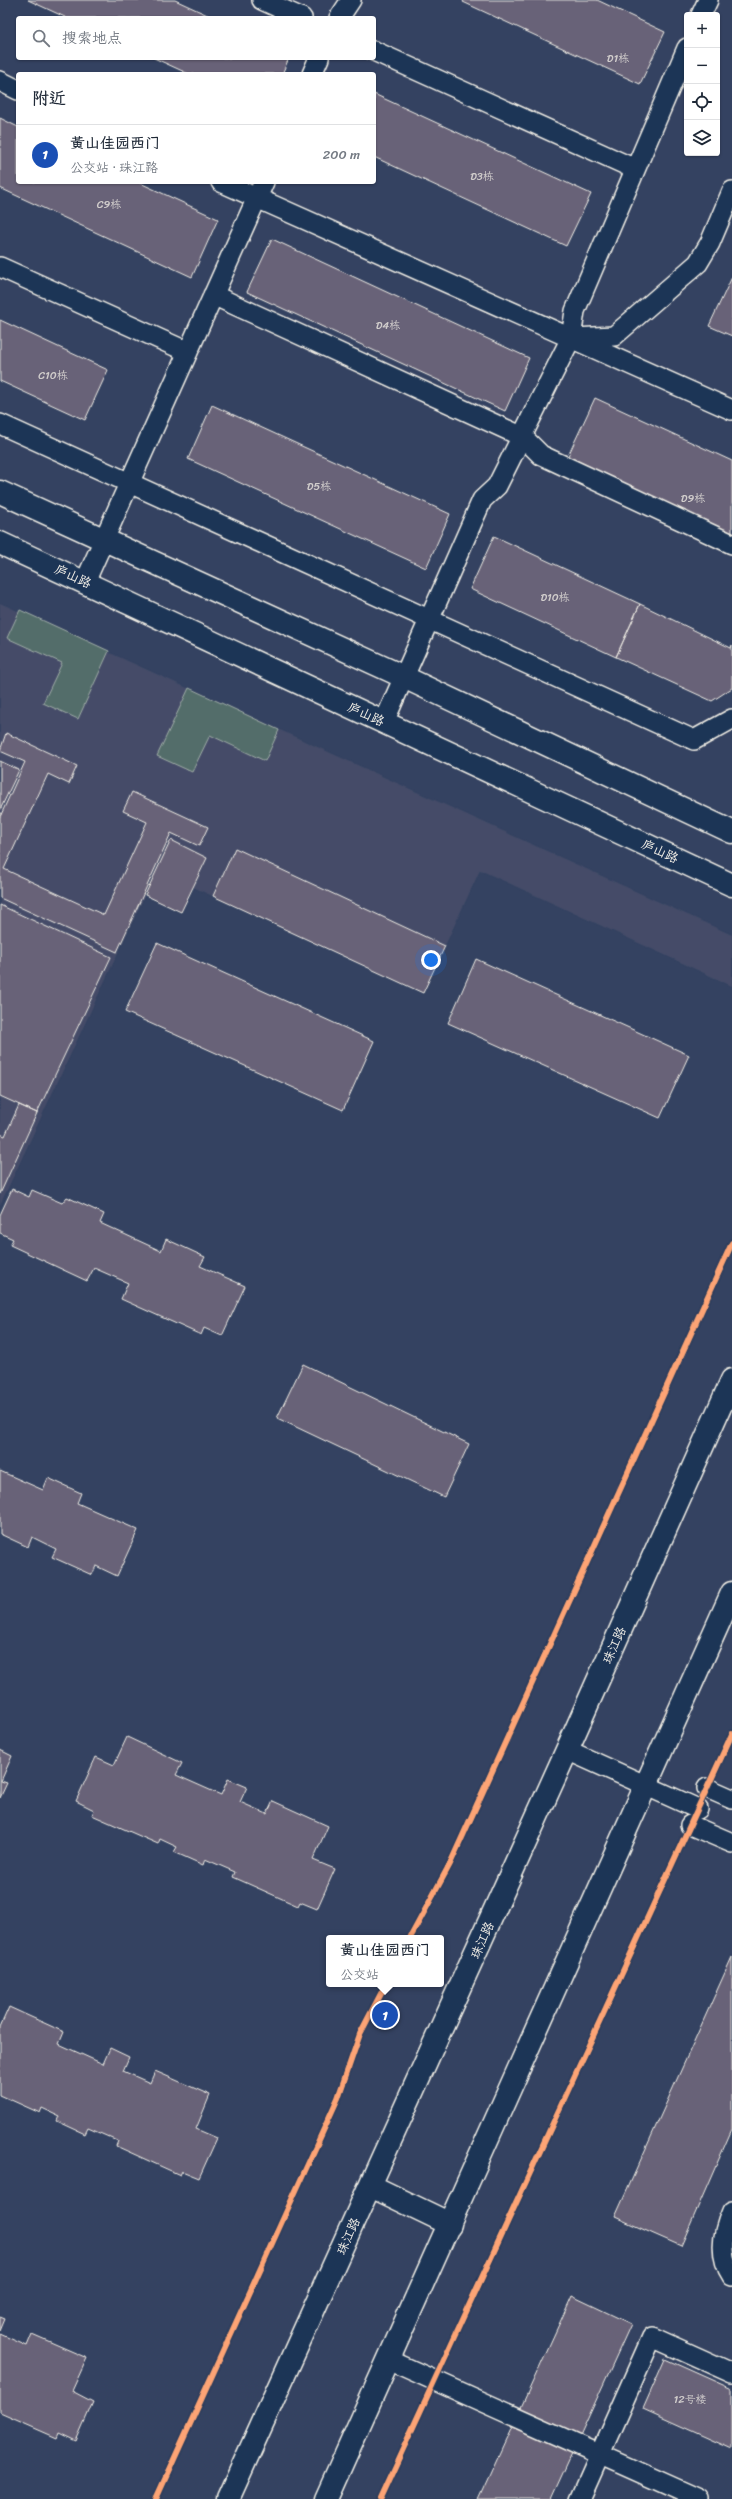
<!DOCTYPE html>
<html lang="zh">
<meta charset="utf-8">
<style>
:root{--surface:#fff;--page:#f2f2f3;--text:#1f2937;--muted:#747a83;--line:#e0e1e3;--accent:#ea580c}
body{margin:0;font-family:Sriracha,"LXGW WenKai TC",sans-serif;background:var(--page);color:var(--text)}
.controls{position:absolute;right:12px;top:12px;display:grid;overflow:hidden;border-radius:4px;box-shadow:0 1px 3px #0004}
.controls button{width:36px;height:36px;display:grid;place-items:center;padding:0;border:0;border-bottom:1px solid var(--line);background:var(--surface);color:var(--text);font:20px sans-serif}
.you{position:absolute;left:431px;top:960px;width:14px;height:14px;margin:-10px;border:3px solid #fff;border-radius:50%;background:#1a73e8;box-shadow:0 0 0 6px #1a73e833}
.badge{display:grid;place-items:center;width:26px;height:26px;border-radius:50%;background:var(--accent);color:#fff;font-size:13px;font-weight:700}
.pin{position:absolute;translate:-50% -50%;border:2px solid #fff;box-shadow:0 1px 4px #0006}
.popup{position:absolute;left:326px;top:1935px;width:118px;height:52px;box-sizing:border-box;display:grid;place-content:center;border-radius:4px;background:var(--surface);filter:drop-shadow(0 1px 3px #0005);font-size:13px;white-space:nowrap;color:var(--muted)}
.popup b{font-size:15px;color:var(--text)}
.popup::after{content:'';position:absolute;left:50%;top:100%;margin-left:-8px;border:8px solid transparent;border-top-color:var(--surface)}
.list{margin:0;padding:0;list-style:none}
h2{display:flex;justify-content:space-between;align-items:center;height:52px;margin:0;padding:0 16px;font-size:17px}
h2 small{font-size:13px;font-weight:400;color:var(--muted)}
.list li{display:grid;grid-template-columns:26px 1fr auto;gap:12px;align-items:center;box-sizing:border-box;height:60px;padding:0 16px;border-top:1px solid var(--line)}
.list b{display:block;font-size:15px;white-space:nowrap}
.list p{margin:0;font-size:13px;white-space:nowrap;color:var(--muted)}
.list em{font-size:13px;font-style:normal;color:var(--muted)}
.icon{flex:none;width:22px;height:22px;fill:none;stroke:currentColor;stroke-width:2;stroke-linecap:round;stroke-linejoin:round}
.map{position:relative;flex:none;width:732px;height:2499px;overflow:hidden}
.search{position:absolute;background:var(--surface);box-shadow:0 1px 3px #0004;left:16px;top:16px;width:360px;height:44px;display:flex;align-items:center;gap:10px;box-sizing:border-box;padding:0 14px;border-radius:4px;color:var(--muted);font-size:15px}
.panel{position:absolute;background:var(--surface);box-shadow:0 1px 3px #0004;left:16px;top:72px;width:360px;height:112px;border-radius:4px}
.map>svg:first-child{display:block}
.built{fill:#444c68}
.green{fill:#526d6a;stroke:#a3afa9}
.building{fill:#686278;stroke:#f4f1e8}
.lines{fill:none;stroke-linecap:round;stroke-linejoin:round}
.service-casing{stroke:#f4f1e8;stroke-width:22}
.tertiary-casing{stroke:#f4f1e8;stroke-width:25}
.service{stroke:#1d3557;stroke-width:19}
.tertiary{stroke:#1d3557;stroke-width:22}
.cycleway-casing{stroke:#1d3557;stroke-width:8}
.cycleway{stroke:#fda474;stroke-width:6}
.labels{text-anchor:middle;dominant-baseline:central;stroke-width:3;stroke-linejoin:round;paint-order:stroke}
.number-label{font-size:11px;fill:#d1cdcc}
.street-label{font-size:13px;fill:#f4f1e8;stroke:#1d3557}
</style>
<div class="map">
<svg width="732" height="2499" viewBox="0 0 732 2499">
<rect width="100%" height="100%" fill="#344261"/>
<filter id="ink" filterUnits="userSpaceOnUse"><feTurbulence type="fractalNoise" baseFrequency=".025" numOctaves="2"/><feDisplacementMap in="SourceGraphic" scale="8" xChannelSelector="R" yChannelSelector="G"/><feConvolveMatrix kernelMatrix="1 2 1 2 8 2 1 2 1" color-interpolation-filters="sRGB"/></filter>
<g filter="url(#ink)">
<path class="built" d="M0,603l732,332v51l-252,-116 -57,123 -230,-106 -12,25 -36,-17 -145,310z"/>
<path class="green" d="M20,610l89,41 -31,68 -35,-16 19,-40 -55,-25z
M189,688l90,42 -14,31 -55,-26 -18,37 -35,-16z"/>
<path class="building" d="M28,0h147l39,18h-147z
M464,0h133l68,32 -25,52 -177,-82z
M154,58h135l-7,16h-93z
M374,94l217,100 -25,52 -192,-89z
M0,118l18,9v55h120l80,37 -26,58 -192,-89z
M272,239l257,119 -24,53 -258,-119z
M732,277v59l-23,-10z
M0,320l108,50 -23,50 -85,-39z
M595,398l137,63v73l-165,-76z
M212,405l238,109 -24,54 -238,-109z
M494,536l146,68 -24,53 -146,-68z
M640,604l91,44 1,-3v43l-20,13 -96,-44z
M6,733l71,33 -8,18 -21,-10 -44,95 100,46 43,-93 -24,-11 9,-19 76,35 -9,19 -28,-13 -54,119 -117,-54v-81l25,-55 -25,-11z
M0,761l19,9 -19,40z
M171,840l36,18 -26,54 -36,-17z
M235,848l210,98 -22,47 -210,-97z
M0,905l111,52 -74,156 -37,-17z
M157,943l217,98 -31,69 -218,-98z
M476,959l213,96 -29,63 -212,-95z
M19,1105l18,8 -37,81v-60l5,2z
M12,1189l17,8 3,-7 30,13 5,-6 37,17 -4,9 61,28 5,-12 39,18 -5,9 45,20 -23,50 -18,-8 -3,7 -80,-36 7,-16 -34,-15 -7,13 -77,-36 3,-6 -13,-6v-18z
M303,1364l166,80 -25,53 -167,-79z
M0,1471l43,19 5,-12 33,15 -4,10 61,27 -21,46 -21,-10 -4,9 -40,-18 4,-8 -24,-12 -4,10 -28,-13z
M127,1737l55,26 -6,12 45,20 7,-16 19,8 -7,15 27,12 6,-13 55,25 -15,34 22,9 -18,40 -17,-7 -2,4 -65,-29 2,-5 -30,-13 -2,6 -29,-13 3,-5 -17,-8 -2,5 -66,-29 2,-5 -18,-9 20,-44 18,8z
M0,1750l12,6 -11,25 6,2 -7,15z
M732,1957v172l-51,117 -66,-29z
M9,2007l55,25 -5,12 44,20 7,-16 19,9 -6,14 27,12 5,-12 55,24 -14,34 21,9 -18,40 -17,-7 -2,4 -64,-29 2,-5 -30,-13 -3,6 -28,-13 2,-5 -17,-8 -2,5 -40,-18v-68z
M572,2296l59,28 -80,175h-72z
M0,2317l5,2 -5,12z
M0,2334l27,12 5,-12 55,24 -15,33 21,11 -17,39 -17,-8 -2,5 -57,-25z
M665,2359l67,30v60l-89,-40z"/>
<g class="lines">
<defs>
<path id="service" d="M262,0l40,18
M701,15l7,-15
M339,18l12,-18
M374,51l261,118
M312,74l7,-16
M0,81l18,9
M221,182l511,228
M0,267l188,85
M213,295l310,142 18,18 191,89
M574,338l40,-2 84,-73 12,-20 22,-52
M0,424l694,316 38,-21
M85,582l179,-400
M384,722l98,-222 15,-14 74,-148 4,-27 112,-263
M567,1750l131,59
M707,1788l25,11
M690,1825l42,18
M732,2211c-10,22 -14,44 0,65
M389,2360l310,139
M580,2499l72,-162 80,36"/>
<path id="tertiary" d="M0,492l391,179 341,161
M0,543l732,342
M371,2186l79,38
M228,2499l339,-749 165,-370
M326,2499l406,-906"/>
</defs>
<use href="#service" class="service-casing"/>
<use href="#tertiary" class="tertiary-casing"/>
<use href="#service" class="service"/>
<use href="#tertiary" class="tertiary"/>
<defs>
<path id="cycleway" d="M410,1938l40,-74 282,-621
M156,2499l182,-401 22,-64 26,-50
M380,2499l352,-765"/>
</defs>
<use href="#cycleway" class="cycleway-casing"/>
<use href="#cycleway" class="cycleway"/>
</g>
</g>
<g class="labels">
<g class="number-label">
<text x="618" y="58">D1栋</text>
<text x="482" y="176">D3栋</text>
<text x="109" y="204">C9栋</text>
<text x="388" y="325">D4栋</text>
<text x="53" y="375">C10栋</text>
<text x="319" y="486">D5栋</text>
<text x="693" y="498">D9栋</text>
<text x="555" y="597">D10栋</text>
<text x="690" y="2399">12号楼</text>
</g>
<g class="street-label">
<text transform="translate(73 576) rotate(25)">庐山路</text>
<text transform="translate(366 714) rotate(25)">庐山路</text>
<text transform="translate(660 851) rotate(25)">庐山路</text>
<text transform="translate(614 1645) rotate(-66)">珠江路</text>
<text transform="translate(482 1940) rotate(-66)">珠江路</text>
<text transform="translate(348 2236) rotate(-66)">珠江路</text>
</g>
</g>
</svg>
<div class="controls">
<button>+</button>
<button>−</button>
<button><svg class="icon" aria-label="locate" viewBox="0 0 24 24"><circle cx="12" cy="12" r="6"/><path d="M12 2v4M12 18v4M2 12h4M18 12h4"/></svg></button>
<button><svg class="icon" aria-label="layers" viewBox="0 0 24 24"><path d="M12 4l9 5-9 5-9-5zM3 14l9 5 9-5"/></svg></button>
</div>
<div class="you"></div>
<div class="pin badge" style="left:385px;top:2015px;background:#1a4fb4">1</div>
<div class="popup"><b>黄山佳园西门</b>公交站</div>
<div class="search"><svg class="icon" aria-label="search" viewBox="0 0 24 24"><circle cx="10" cy="10" r="6"/><path d="M15 15l6 6"/></svg>搜索地点</div>
<section class="panel">
<h2>附近<small></small></h2>
<ul class="list">
<li><span class="badge" style="background:#1a4fb4">1</span><div><b>黄山佳园西门</b><p>公交站 · 珠江路</p></div><em>200 m</em></li>
</ul>
</section>
</div>
